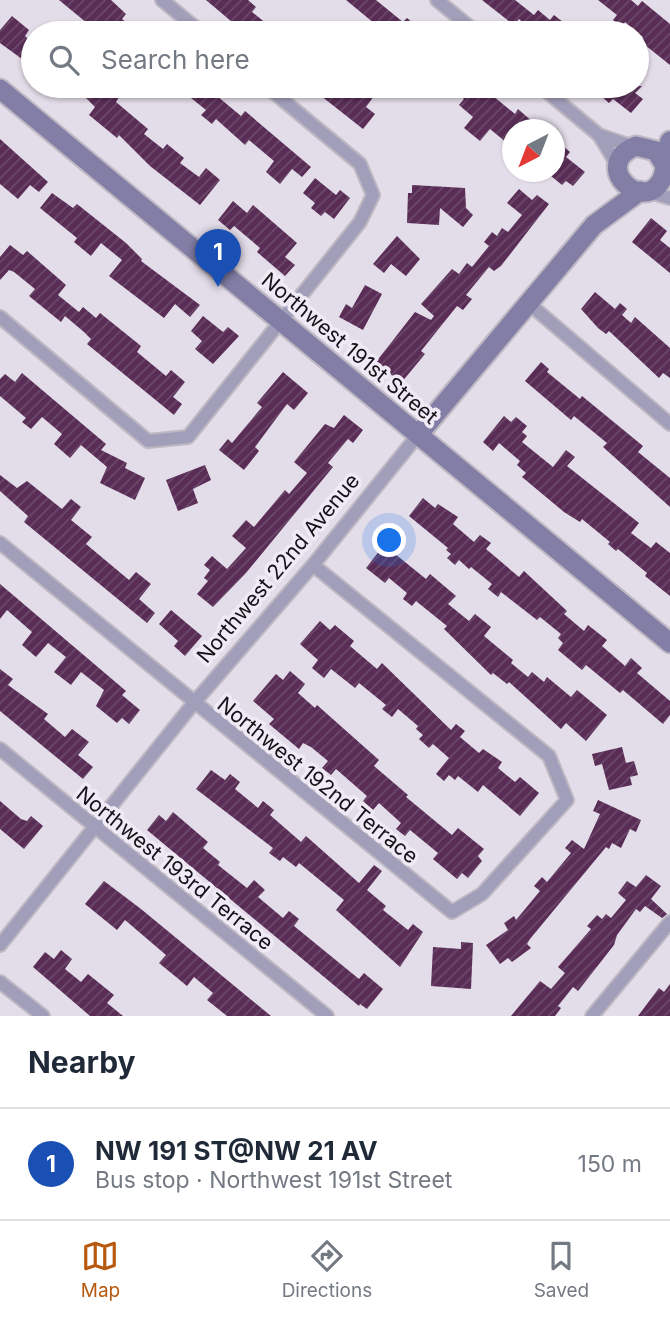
<!DOCTYPE html>
<meta charset="utf-8">
<style>
:root{--surface:#fff;--page:#f2f2f3;--text:#1f2937;--muted:#747a83;--line:#e0e1e3;--accent:#b7590e}
body{margin:0;font-family:Inter,sans-serif;background:var(--page);color:var(--text)}
.compass{position:absolute;left:502px;top:119px;width:63px;height:63px;border-radius:50%;background:var(--surface);box-shadow:0 2px 5px #0004;rotate:222deg}
.you{position:absolute;left:390px;top:541px;width:24px;height:24px;margin:-18px;border:5px solid #fff;border-radius:50%;background:#1a73e8;box-shadow:0 0 0 10px #1a73e833}
.badge{display:grid;place-items:center;width:46px;height:46px;border-radius:50%;background:var(--accent);color:#fff;font-size:23px;font-weight:700}
.pin{position:absolute;translate:-50% -58px;filter:drop-shadow(0 2px 4px #0008)}
.pin::after{content:'';position:absolute;top:37px;width:24px;height:21px;background:inherit;clip-path:polygon(0 0,100% 0,50% 100%)}
.list{margin:0;padding:0;list-style:none}
h2{display:flex;justify-content:space-between;align-items:center;height:91px;margin:0;padding:0 28px;font-size:30px}
h2 small{font-size:23px;font-weight:400;color:var(--muted)}
.list li{display:grid;grid-template-columns:46px 1fr auto;gap:21px;align-items:center;box-sizing:border-box;height:112px;padding:0 28px;border-top:2px solid var(--line)}
.list b{display:block;font-size:26px;white-space:nowrap}
.list p{margin:0;font-size:23px;white-space:nowrap;color:var(--muted)}
.list em{font-size:23px;font-style:normal;color:var(--muted)}
.icon{flex:none;width:38px;height:38px;fill:none;stroke:currentColor;stroke-width:2;stroke-linecap:round;stroke-linejoin:round}
.map{position:relative;flex:none;width:670px;height:1016px;overflow:hidden}
.search{position:absolute;background:var(--surface);box-shadow:0 2px 5px #0004;left:21px;right:21px;top:21px;height:77px;display:flex;align-items:center;gap:18px;box-sizing:border-box;padding:0 24px;border-radius:38px;color:var(--muted);font-size:26px}
.sheet{height:203px;background:var(--surface)}
nav{display:flex;justify-content:space-around;align-items:center;box-sizing:border-box;height:98px;border-top:2px solid var(--line);background:var(--surface);font-size:19px;color:var(--muted)}
nav a{display:grid;justify-items:center;gap:4px}
nav .on{color:var(--accent)}
.map>svg:first-child{display:block}
.building{fill:url(#building-hatch)}
.lines{fill:none;stroke-linecap:round;stroke-linejoin:round}
.street-casing{stroke:#beb8c3;stroke-width:16}
.secondary-casing{stroke:#beb8c3;stroke-width:23}
.street{stroke:#a19eb9;stroke-width:12}
.secondary{stroke:#827ea5;stroke-width:19}
.labels{text-anchor:middle;dominant-baseline:central;stroke-width:7;stroke-linejoin:round;paint-order:stroke}
.street-label{font-size:21px;fill:#141216;stroke:#f0eaf6}
</style>
<div class="map">
<svg width="670" height="1016" viewBox="0 0 670 1016">
<defs>
<pattern id="building-hatch" width="6" height="6" patternUnits="userSpaceOnUse" patternTransform="scale(1.75)"><rect width="6" height="6" fill="#592d56"/><path d="M-1 1l2-2M0 6l6-6M5 7l2-2" fill="none" stroke="#6c496a"/></pattern>
</defs>
<rect width="100%" height="100%" fill="#e3dce9"/>
<path class="building" d="M59,0h52l15,14 -4,5 17,14h-40z
M206,0h42l8,7 -4,5 26,21h-33z
M346,0h30l27,22 4,-4 18,15h-39z
M482,0h33l19,15 4,-5 12,10 4,-5 23,18h-41l-17,-14 -5,6z
M598,0h33l7,6 4,-5 28,23v41l-30,-24 3,-4 -18,-15 -3,5 -9,-7 4,-5z
M12,16l17,14 -4,6 8,7v24l-33,-24v-13z
M74,86h42l7,5 -7,11 32,27 -4,5 19,15 4,-5 17,14 -4,5 19,14 7,-9 14,12 -20,25 -50,-39 -31,-31 -2,3 -28,-23 6,-8z
M176,86h38l6,5 -3,5 24,20 4,-5 66,56 -9,10 -10,-8 -12,15 -14,-12 8,-11 -25,-21 -4,5 -29,-26 -4,5 -11,-9 5,-5z
M321,86h41l12,10 -8,11 9,7 -12,15 -47,-37z
M448,86h33l34,28 3,-5 24,21h-29v18l-23,-19 -10,12 -16,-13 9,-11 -14,-12 5,-6z
M589,86h53l-7,7 8,6 -12,14 -18,-14 -4,4z
M0,139l48,43 -9,10 -9,-7 -12,14 -18,-15z
M555,139l15,13 -4,5 19,15 -12,14 -7,-5 -4,4 -11,-9 4,-4z
M315,178l21,17 4,-5 10,8 -16,21 -9,-7 -4,4 -10,-8 4,-5 -12,-10z
M412,185l53,3 1,20 7,7 -10,12 -23,-19 -1,17 -32,-2 1,-30h4z
M519,189l13,11 5,-5 12,9 -48,62 -7,5 -5,-4 -23,28 6,4 -9,11 -6,-4 -36,45 4,3 -24,29 -25,-21 39,-50 16,8 3,-4 -13,-12 31,-35 7,5 8,-11 5,4 17,-21 -5,-4 8,-10 5,4 5,-8 6,4 14,-17 -15,-12z
M52,193l21,15 4,-4 49,39 16,16 -1,2 59,44 -10,12 -15,-13 -11,14 -55,-42 13,-16 -21,-17 -10,13 -17,-14 3,-4 -37,-30z
M233,201l14,12 6,-8 44,38 -12,14 10,8 -10,11 -28,-24 3,-4 -26,-22 -4,4 -12,-10z
M651,218l16,13 -7,9 10,8v25l-38,-31z
M397,236l23,23 -14,17 -15,-12 -7,9 -11,-9z
M10,245l13,10 4,-4 39,34 -8,10 21,17 4,-5 13,11 4,-5 41,33 -4,6 29,24 5,-6 14,12 -12,15 9,7 -8,11 -87,-71 4,-5 -7,-7 -19,-16 -4,6 -32,-26 6,-7 -21,-17 -5,-2 -9,10v-23z
M365,285l17,9 -19,36 -24,-13 7,-13 6,4z
M595,292l20,17 5,-6 7,6 -5,6 9,8 4,-6 35,31v30l-7,-5 -4,5 -50,-47 -3,3 -8,-6 -17,-19z
M203,316l20,16 5,-5 11,9 -26,28 -18,-15 7,-8 -11,-10z
M541,362l8,7 -2,3 33,27 2,-3 61,50 -5,6 32,26v29l-67,-60 4,-4 -33,-27 -3,4 -46,-39z
M283,372l25,21 -14,17 -7,-6 -32,43 4,4 -15,19 -25,-20 9,-11 4,4 30,-36 -5,-4z
M22,373l84,71 -5,6 26,13 -2,5 20,10 -10,22 -35,-17 7,-16 -26,-22 -11,13 -16,-14 8,-10 -20,-17 -11,12 -9,-7 4,-4 -26,-22v-17l5,-5 10,8z
M344,415l19,15 -10,13 -5,-4 -20,24 5,4 -87,106 -33,34 -16,-13 11,-13 -4,-3 6,-8 -6,-5 8,-9 15,13 19,-21 -14,-12 14,-16 8,7 31,-37 4,4 18,-21 -13,-11 31,-38 9,4z
M504,416l7,6 5,-5 11,9 -5,6 5,4 -5,6 31,25 13,-17 9,7 -8,9 72,57 -8,10 20,15 5,-6 14,11v43l-25,-20 2,-3 -29,-24 -2,2 -8,-7 2,-2 -28,-23 -2,3 -16,-10 -42,-35 4,-4 -9,-8 3,-4 -21,-18 -6,8 -10,-9z
M205,465l6,15 -18,9 5,14 -20,8 -12,-31z
M0,475l17,13 10,-7 35,28 9,-10 10,8 -10,13 21,17 -6,7 43,36 7,-8 15,12 -12,15 16,14 -8,10 -123,-101 4,-6 -28,-25z
M423,498l12,10 3,-4 20,13 -5,7 21,18 6,-7 11,8 -5,6 33,28 5,-6 43,40 -3,3 20,17 4,-6 19,15 -5,6 23,20 6,-8 11,10 -5,5 33,28v14l-7,9 -40,-34 -3,3 -34,-28 -4,5 -24,-20 5,-7 -5,-5 3,-4 -21,-17 -3,3 -36,-28 -3,5 -10,-8 4,-5 -21,-17 -2,2 -10,-9 -4,5 -8,-7 4,-4 -5,-4 2,-2 -39,-32z
M384,545l42,34 4,-5 26,22 -8,8 21,17 6,-7 16,13 -7,9 29,24 -2,3 17,14 4,-5 12,10 3,-5 24,20 6,-7 30,25 -21,26 -20,-18 -5,6 -52,-47 -2,2 -14,-11 -2,2 -47,-46 3,-3 -31,-25 -4,5 -9,-7 4,-6 -18,-15 -4,5 -19,-15z
M0,584l126,107 -4,4 18,15 -11,14 -7,-6 -5,5 -21,-17 8,-16 -23,-18 -10,13 -17,-13 12,-15 -18,-14 -12,14 -14,-12 10,-13 -25,-22 -7,9z
M171,610l31,26 -17,20 -11,-10 4,-5 -19,-17z
M320,621l10,9 5,-5 19,16 -4,5 27,23 5,-6 69,67 5,-6 9,7 -5,6 19,16 4,-4 19,13 -4,6 17,14 5,-5 19,16 -19,23 -37,-31 -5,7 -20,-16 -3,4 -6,-5 -5,6 -8,-7 13,-16 -16,-14 -4,4 -10,-9 4,-4 -7,-6 2,-3 -20,-17 -6,8 -10,-8 4,-4 -27,-22 -4,5 -24,-19 -7,9 -12,-10 6,-8 -18,-16z
M0,669l13,10 -5,6 40,29 -4,5 21,18 7,-8 17,13 -11,13 15,12 -10,12 -83,-68z
M290,671l15,13 -7,9 17,15 2,-3 62,55 -5,6 34,29 -2,2 46,38 6,-7 26,21 -6,7 4,5 -14,17 -6,-5 -5,6 -24,-20 5,-6 -28,-23 -5,6 -9,-7 5,-6 -22,-20 -6,7 -10,-9 4,-5 -31,-27 -5,6 -9,-7 6,-7 -17,-14 -8,-4 -4,6 -30,-25 5,-5 -21,-18 23,-27 7,6z
M622,747l4,16 8,-2 4,14 -8,2 2,8 -23,5 -7,-26 -7,2 -3,-12z
M211,770l14,10 5,-6 10,8 -5,7 23,19 5,-7 11,9 -4,5 31,27 5,-6 53,47 15,-18 8,6 -15,19 19,16 -3,4 25,20 5,-6 10,8 -23,35 -64,-57 8,-10 -45,-37 -3,4 -13,-10 -3,4 -11,-8 4,-5 -77,-59z
M598,800l43,20 -5,12 -6,-3 -9,19 -9,-5 -3,6 -3,-2 -76,92 -3,5 4,4 -19,14 -4,-4 -8,6 -14,-19 22,-15 -4,-7 10,-7 2,4 24,-29 -6,-5 8,-9 5,5 24,-29 -6,-5 7,-8 12,9 16,-35 -7,-3z
M0,801l21,18 6,2 4,-5 12,10 -19,23 -24,-20z
M173,812l35,30 -5,6 17,14 -2,3 29,23 7,-8 11,10 -7,7 25,21 6,-7 10,8 -5,7 65,53 5,-6 19,16 -16,20 -7,-5 -1,2 -212,-176 12,-15 7,6z
M646,875l15,11 -10,13 16,15 -5,4 -17,-12 -5,6 -4,-3 -19,26 -3,10 -36,46 -5,-4 -15,19 3,2 -6,8h-44l29,-35 11,8 14,-16 -7,-6 33,-38 -4,-3 10,-11 5,4 4,-5 5,4 15,-18 -8,-7 9,-12 9,6z
M104,881l37,28 130,107h-44l-20,-16 6,-7 -19,-16 -7,9 -28,-23 7,-8 -41,-35 -8,10 -32,-26z
M461,942l12,1 -2,46 -40,-3 2,-39 28,2z
M61,950l11,9 -7,10 16,13 7,-8 26,21 -7,8 16,13h-33l-57,-49 12,-15 9,7z
M670,984v32h-32l21,-28 5,4z"/>
<g class="lines">
<defs>
<path id="street" d="M162,0l40,33
M437,0l40,33
M540,86l59,49 19,31
M599,135l35,12
M646,191l24,7
M527,302l143,122
M0,317l148,124 40,-4 172,-215 13,-27 -13,-31 -94,-78
M0,543l452,369 30,-18 85,-94 -18,-44 -236,-191
M0,749l327,267
M0,945l193,-241 120,-139 105,-130
M0,982l43,34
M592,1016l78,-94"/>
<path id="secondary" d="M0,89l670,554
M664,164l-8,-13 -20,-5c-47,19 8,70 26,33 5,-11 3,-26 8,-38
M418,435l176,-210 46,-34"/>
</defs>
<use href="#street" class="street-casing"/>
<use href="#secondary" class="secondary-casing"/>
<use href="#street" class="street"/>
<use href="#secondary" class="secondary"/>
</g>
<g class="labels">
<g class="street-label">
<text transform="translate(350 348) rotate(40)">Northwest 191st Street</text>
<text transform="translate(278 568) rotate(-50)">Northwest 22nd Avenue</text>
<text transform="translate(318 780) rotate(39)">Northwest 192nd Terrace</text>
<text transform="translate(175 868) rotate(39)">Northwest 193rd Terrace</text>
</g>
</g>
</svg>
<svg class="compass" viewBox="-18 -18 36 36"><path d="M0-13l5 13h-10z" fill="#e53935"/><path d="M0 13l5-13h-10z" fill="#747a83"/></svg>
<div class="you"></div>
<div class="pin badge" style="left:218px;top:287px;background:#1a4fb4">1</div>
<div class="search"><svg class="icon" aria-label="search" viewBox="0 0 24 24"><circle cx="10" cy="10" r="6"/><path d="M15 15l6 6"/></svg>Search here</div>
</div>
<section class="sheet">
<h2>Nearby<small></small></h2>
<ul class="list">
<li><span class="badge" style="background:#1a4fb4">1</span><div><b>NW 191 ST@NW 21 AV</b><p>Bus stop · Northwest 191st Street</p></div><em>150 m</em></li>
</ul>
</section>
<nav>
<a class="on"><svg class="icon" aria-label="map" viewBox="0 0 24 24"><path d="M3 6l6-2 6 2 6-2v14l-6 2-6-2-6 2zM9 4v14M15 6v14"/></svg>Map</a>
<a><svg class="icon" aria-label="directions" viewBox="0 0 24 24"><path d="M12 3l9 9-9 9-9-9zM9 14v-3h6M13 9l2 2-2 2"/></svg>Directions</a>
<a><svg class="icon" aria-label="saved" viewBox="0 0 24 24"><path d="M7 4h10v16l-5-4-5 4z"/></svg>Saved</a>
</nav>
